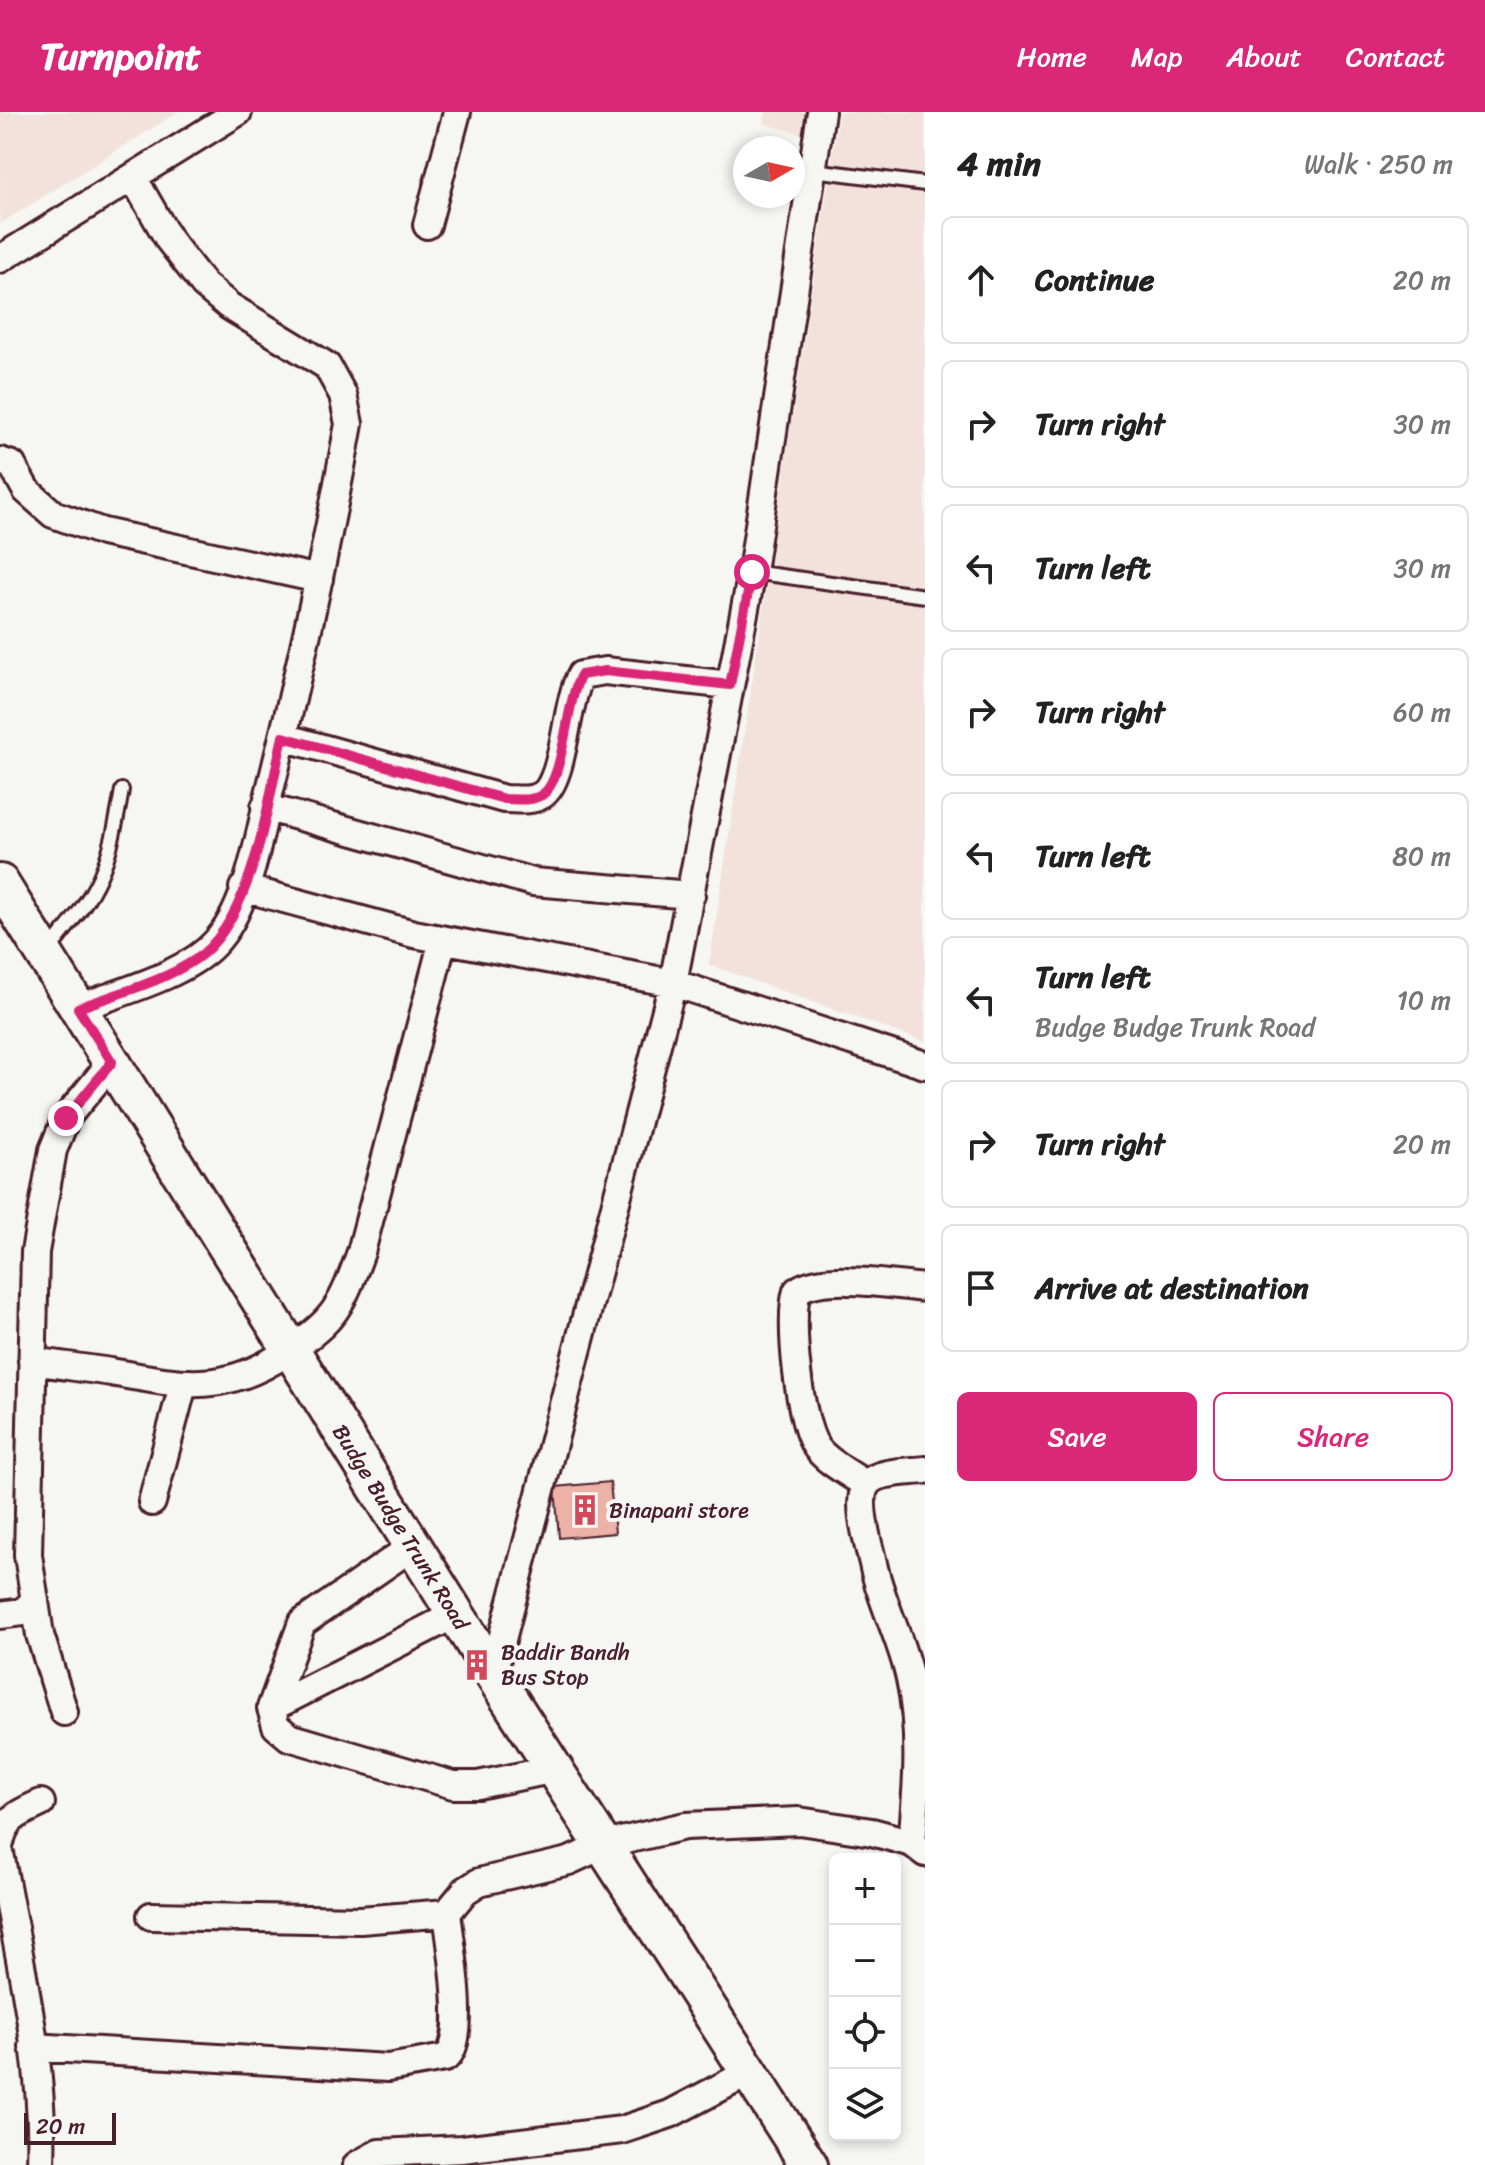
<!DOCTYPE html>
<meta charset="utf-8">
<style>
:root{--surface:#fff;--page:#f2f2f2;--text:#222;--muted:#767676;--line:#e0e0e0;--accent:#db2777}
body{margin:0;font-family:Sriracha,sans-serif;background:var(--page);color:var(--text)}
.controls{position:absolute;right:24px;bottom:24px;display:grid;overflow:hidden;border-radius:12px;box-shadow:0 4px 12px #0003}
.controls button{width:72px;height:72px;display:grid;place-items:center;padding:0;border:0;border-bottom:2px solid var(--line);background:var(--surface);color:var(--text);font:40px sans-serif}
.compass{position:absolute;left:733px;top:24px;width:72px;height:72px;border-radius:50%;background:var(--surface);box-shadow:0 4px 12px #0003;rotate:81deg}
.scale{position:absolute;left:24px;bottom:20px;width:92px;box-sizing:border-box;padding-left:8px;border:4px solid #4a1f2b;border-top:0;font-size:22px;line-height:28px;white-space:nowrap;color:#4a1f2b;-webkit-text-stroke:6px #f6f6f2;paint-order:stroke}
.stop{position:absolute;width:24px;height:24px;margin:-18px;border:6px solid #db2777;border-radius:50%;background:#fff}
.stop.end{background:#db2777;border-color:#fff;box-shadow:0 2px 8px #0008}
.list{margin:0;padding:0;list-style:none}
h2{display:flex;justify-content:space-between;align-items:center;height:104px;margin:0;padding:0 32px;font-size:34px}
h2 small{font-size:26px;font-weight:400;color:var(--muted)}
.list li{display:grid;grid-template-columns:52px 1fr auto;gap:24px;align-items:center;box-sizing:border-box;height:128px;margin:0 16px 16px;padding:0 16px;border:2px solid var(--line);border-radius:12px}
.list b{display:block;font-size:30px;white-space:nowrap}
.list p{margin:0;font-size:26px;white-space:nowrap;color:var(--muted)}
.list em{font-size:26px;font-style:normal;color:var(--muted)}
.actions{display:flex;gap:16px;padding:24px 32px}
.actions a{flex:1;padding:18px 0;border:2px solid var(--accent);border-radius:12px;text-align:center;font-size:28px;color:var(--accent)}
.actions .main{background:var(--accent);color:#fff}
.icon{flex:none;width:44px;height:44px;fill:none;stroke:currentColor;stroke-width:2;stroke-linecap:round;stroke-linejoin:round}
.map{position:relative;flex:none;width:925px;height:2053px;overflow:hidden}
header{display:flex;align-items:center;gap:48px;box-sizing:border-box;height:112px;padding:0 40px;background:var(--accent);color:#fff}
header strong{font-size:38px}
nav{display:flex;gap:44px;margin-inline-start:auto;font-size:28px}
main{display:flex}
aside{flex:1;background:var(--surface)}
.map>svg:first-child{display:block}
.built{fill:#f3e2dc}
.building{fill:#ecb2a7;stroke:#4a1f2b;stroke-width:2}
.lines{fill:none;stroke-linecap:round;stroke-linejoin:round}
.lane-casing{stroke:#4a1f2b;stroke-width:18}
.street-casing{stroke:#4a1f2b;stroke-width:32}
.secondary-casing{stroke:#4a1f2b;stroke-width:42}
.lane{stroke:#f6f6f2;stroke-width:12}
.street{stroke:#f6f6f2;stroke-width:26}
.secondary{stroke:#f6f6f2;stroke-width:36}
.route{stroke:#db2777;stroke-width:10}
.labels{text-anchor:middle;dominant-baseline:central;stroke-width:8;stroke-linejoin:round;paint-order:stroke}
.poi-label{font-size:22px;fill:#4a1f2b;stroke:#f6f6f2;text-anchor:start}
.street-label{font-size:22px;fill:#4a1f2b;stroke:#f6f6f2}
</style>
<header>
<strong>Turnpoint</strong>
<nav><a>Home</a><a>Map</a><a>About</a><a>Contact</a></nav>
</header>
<main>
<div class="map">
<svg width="925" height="2053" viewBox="0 0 925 2053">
<rect width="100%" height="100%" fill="#f6f6f2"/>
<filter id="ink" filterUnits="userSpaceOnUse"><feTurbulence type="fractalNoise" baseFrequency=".0125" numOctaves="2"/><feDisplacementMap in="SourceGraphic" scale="16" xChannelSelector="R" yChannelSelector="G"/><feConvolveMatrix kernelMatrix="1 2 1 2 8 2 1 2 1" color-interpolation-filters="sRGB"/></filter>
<g filter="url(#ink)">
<path class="built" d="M0,0h178l-178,112z
M766,0h41l-5,22 -38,-10z
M839,0h86v930l-216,-77z"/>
<path class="building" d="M610,1370l5,51 -56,5 -4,-51z"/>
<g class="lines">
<defs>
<path id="lane" d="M813,58l112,14
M752,460l173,24
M49,838c52,-63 59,-79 73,-160"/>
<path id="street" d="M427,113l30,-113
M0,147l238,-147
M0,349l12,4 14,25 27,24 50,18 216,47
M283,625l221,62c13,0 26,3 38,-4 23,-15 23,-92 39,-120l24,-4 125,14
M265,695l268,75 158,13
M243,776l171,46 259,49 252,82
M78,896c40,-15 107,-33 136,-64 35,-35 45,-111 57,-158 30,-120 56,-240 78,-362l-6,-29 -16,-29 -98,-60 -25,-21 -35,-45 -36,-63
M32,1249c26,4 53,7 79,11 71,13 113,23 176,-20 49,-33 54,-45 74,-100l82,-312
M866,1373c-15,-11 -38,-22 -49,-37 -18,-24 -29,-129 -20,-157 26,-19 96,-6 128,-3
M152,1390l31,-117
M413,1434l-111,77 -31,85 5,18 13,11 164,48h25l77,-16
M0,1503l23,-3 12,-12
M493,1562l180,-691 79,-411 69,-460
M271,1596l185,-94
M64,1600l-24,-77 -12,-80 7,-303 18,-102 13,-32 46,-56
M0,1731c5,-25 19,-30 41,-40
M912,1731c5,-55 10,-109 -2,-164 -8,-38 -27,-73 -36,-111 -4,-19 -20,-67 -7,-84 9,-13 43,-12 58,-14
M0,1741c18,102 45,208 41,312
M151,1804l209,4 87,-7 18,-22 14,-9 90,-21 35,-16 81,-19 114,-5 73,11 40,11 13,10
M33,1935l355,21 57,-10c24,-16 5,-117 2,-145
M357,2053l22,-12 83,-4 160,-19 48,-16 78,-41"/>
<path id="secondary" d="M0,771l493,791 316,491"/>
</defs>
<use href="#lane" class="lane-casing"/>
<use href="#street" class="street-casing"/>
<use href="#secondary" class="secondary-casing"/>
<use href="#lane" class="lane"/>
<use href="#street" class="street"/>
<use href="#secondary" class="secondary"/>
</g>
</g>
<g class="lines" filter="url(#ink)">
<path class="route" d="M66,1006l46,-56 -34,-54c37,-14 85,-26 118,-49 58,-39 71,-157 87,-222l221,62c13,0 26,3 38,-4 23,-15 23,-92 39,-120l24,-4 125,14 22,-113"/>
</g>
<defs>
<symbol id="building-bare" viewBox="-9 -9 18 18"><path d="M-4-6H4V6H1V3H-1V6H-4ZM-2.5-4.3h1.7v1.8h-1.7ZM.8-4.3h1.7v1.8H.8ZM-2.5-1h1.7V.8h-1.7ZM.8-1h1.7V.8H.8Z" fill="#d1495b" stroke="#f6f6f2" stroke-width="2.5" paint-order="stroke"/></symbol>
</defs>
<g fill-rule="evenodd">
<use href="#building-bare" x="563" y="1376" width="44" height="44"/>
<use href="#building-bare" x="455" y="1531" width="44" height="44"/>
</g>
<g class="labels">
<g class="poi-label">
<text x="609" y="1398">Binapani store</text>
<text x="501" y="1540">Baddir Bandh<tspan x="501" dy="25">Bus Stop</tspan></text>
</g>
<g class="street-label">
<text transform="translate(401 1415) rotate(58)">Budge Budge Trunk Road</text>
</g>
</g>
</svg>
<div class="controls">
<button>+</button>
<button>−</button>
<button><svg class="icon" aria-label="locate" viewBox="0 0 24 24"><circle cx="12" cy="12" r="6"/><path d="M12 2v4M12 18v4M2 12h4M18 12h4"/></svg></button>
<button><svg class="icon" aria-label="layers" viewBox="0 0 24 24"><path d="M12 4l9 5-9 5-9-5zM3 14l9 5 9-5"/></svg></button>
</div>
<svg class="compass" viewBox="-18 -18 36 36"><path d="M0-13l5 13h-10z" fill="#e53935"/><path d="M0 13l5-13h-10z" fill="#767676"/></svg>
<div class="scale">20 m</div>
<div class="stop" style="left:752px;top:460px"></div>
<div class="stop end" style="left:66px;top:1006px"></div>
</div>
<aside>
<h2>4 min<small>Walk · 250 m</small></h2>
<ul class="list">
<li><svg class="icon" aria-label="ahead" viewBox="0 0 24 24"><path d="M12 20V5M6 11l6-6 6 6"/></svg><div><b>Continue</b></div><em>20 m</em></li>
<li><svg class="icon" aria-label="right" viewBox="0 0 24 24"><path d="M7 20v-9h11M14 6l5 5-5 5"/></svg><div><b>Turn right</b></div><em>30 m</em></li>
<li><svg class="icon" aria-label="left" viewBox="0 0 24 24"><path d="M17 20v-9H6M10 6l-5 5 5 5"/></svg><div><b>Turn left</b></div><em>30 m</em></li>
<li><svg class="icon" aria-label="right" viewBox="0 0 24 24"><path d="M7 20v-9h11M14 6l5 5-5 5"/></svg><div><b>Turn right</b></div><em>60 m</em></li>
<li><svg class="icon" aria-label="left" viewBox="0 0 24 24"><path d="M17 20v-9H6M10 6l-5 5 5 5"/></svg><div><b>Turn left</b></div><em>80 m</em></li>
<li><svg class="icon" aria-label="left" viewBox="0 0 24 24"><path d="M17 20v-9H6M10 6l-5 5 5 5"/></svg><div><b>Turn left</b><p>Budge Budge Trunk Road</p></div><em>10 m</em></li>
<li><svg class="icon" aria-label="right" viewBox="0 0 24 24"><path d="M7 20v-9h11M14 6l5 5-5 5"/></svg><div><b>Turn right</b></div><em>20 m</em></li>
<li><svg class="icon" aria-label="arrive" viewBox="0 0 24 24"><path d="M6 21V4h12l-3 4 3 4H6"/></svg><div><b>Arrive at destination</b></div></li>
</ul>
<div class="actions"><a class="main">Save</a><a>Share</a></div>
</aside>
</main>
